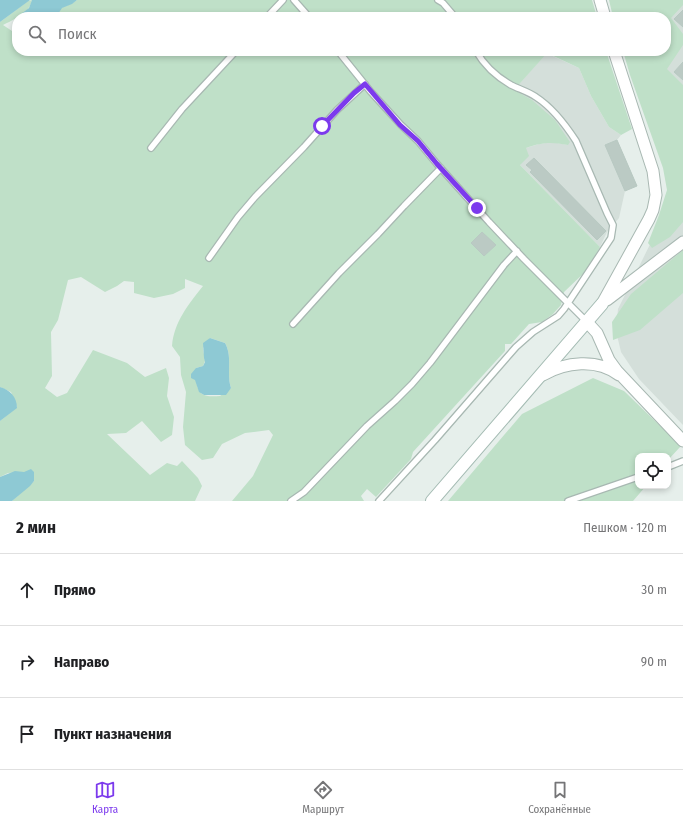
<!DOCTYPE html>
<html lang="ru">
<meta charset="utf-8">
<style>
:root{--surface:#fff;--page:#f6f6f6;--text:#202124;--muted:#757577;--line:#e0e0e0;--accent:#7c3aed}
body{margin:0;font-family:"Fira Sans Condensed",sans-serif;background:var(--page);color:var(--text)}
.controls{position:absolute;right:12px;bottom:12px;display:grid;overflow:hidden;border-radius:8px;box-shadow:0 2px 6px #0003}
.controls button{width:36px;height:36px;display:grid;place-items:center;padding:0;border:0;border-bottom:1px solid var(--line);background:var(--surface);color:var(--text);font:20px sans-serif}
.stop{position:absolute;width:12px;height:12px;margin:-9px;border:3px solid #7c3aed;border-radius:50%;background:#fff}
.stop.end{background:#7c3aed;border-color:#fff;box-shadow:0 1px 4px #0008}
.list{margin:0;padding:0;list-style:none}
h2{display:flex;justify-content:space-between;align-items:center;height:52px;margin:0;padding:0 16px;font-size:17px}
h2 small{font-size:13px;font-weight:400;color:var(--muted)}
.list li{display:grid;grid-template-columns:26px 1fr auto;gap:12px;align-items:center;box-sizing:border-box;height:72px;padding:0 16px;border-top:1px solid var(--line)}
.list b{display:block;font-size:15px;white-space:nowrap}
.list em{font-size:13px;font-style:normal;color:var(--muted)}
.icon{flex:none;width:22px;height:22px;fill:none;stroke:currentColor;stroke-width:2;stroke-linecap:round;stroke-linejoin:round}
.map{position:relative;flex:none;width:683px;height:501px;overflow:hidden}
.search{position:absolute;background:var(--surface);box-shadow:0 2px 6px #0003;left:12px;right:12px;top:12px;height:44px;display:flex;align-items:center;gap:10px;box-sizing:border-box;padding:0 14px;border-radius:16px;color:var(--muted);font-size:15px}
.sheet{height:268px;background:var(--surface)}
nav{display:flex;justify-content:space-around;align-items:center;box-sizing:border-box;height:56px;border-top:1px solid var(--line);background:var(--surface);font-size:11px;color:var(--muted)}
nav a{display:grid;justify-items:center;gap:2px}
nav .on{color:var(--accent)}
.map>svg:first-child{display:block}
.built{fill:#d4dfda}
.green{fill:#bfe0c8;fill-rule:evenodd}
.water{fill:#8ec9d4}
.building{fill:#bbcac4;stroke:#b8c9c2}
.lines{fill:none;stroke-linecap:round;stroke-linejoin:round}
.lane-casing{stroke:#a8b8b2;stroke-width:8}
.street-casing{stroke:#a8b8b2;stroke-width:13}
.secondary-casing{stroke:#a4bbb3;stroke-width:14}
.lane{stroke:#fff;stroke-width:5.5}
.street{stroke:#fff;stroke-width:11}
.secondary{stroke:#fff;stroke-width:12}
.route{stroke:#7c3aed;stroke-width:5}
</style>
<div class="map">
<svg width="683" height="501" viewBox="0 0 683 501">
<rect width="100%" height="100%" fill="#e6efeb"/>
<path class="built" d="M683,0v425l-44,-46 -18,-27 -5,-21 2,-22 54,-109 -3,-22 -3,-161z
M546,53l33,15 12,28 18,31 12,8 -4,5 20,46 -12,5 -6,27 -12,14 -7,15 -80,-82 6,-17 13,-4 13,-2 16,3 -54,-55z"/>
<path class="green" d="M32,0c-2,13 -19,20 -29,25l12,8h2v18h589l26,78 -11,6 -12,-8 -18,-31 -12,-28 -32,-15 -33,37 18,10 23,20 15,22 -2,3c-17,-3 -25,-3 -42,3l3,8 -9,9 80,82 -14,24 -22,21 -3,13 -8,9 -11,8 -13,2 -18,20h-6v7l-92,101 -2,7 -35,38 -9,-8 -6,7 3,5h-132l21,-25 20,-41 -4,-5 -24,3 -23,11 -9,14 -11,2 -17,-15 -2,-18 3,-35 -5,-17 -1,-18 -8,-11c2,-24 16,-41 31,-60l-18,-7v9l-12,6 -19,4 -20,-5v-11l-10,-1 -7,5 -12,6 -24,-15 -13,3 -10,40 -7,12 1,44 -7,12 12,9 10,-4 26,-43 34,13 18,14 21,-9 3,10 -2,18 7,21 -2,18 -11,7 -19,-21 -16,12 -19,1 43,41 17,-12 10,3 5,-5 16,17 4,8 -7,15h-183l22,-20 -10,-9 -16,1 -8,4v-56l17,-14 -6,-15 -11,-5v-365l28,-21zM210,338l15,5c8,14 1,30 6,45l-11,8c-5,0 -11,1 -16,-1 -9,-4 -8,-19 -8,-27l7,-2 2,-5 -2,-13z
M77,0h515l5,17h-551c8,-1 10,-6 17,-10 5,-2 9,-3 14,-7z
M609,0h74v5l-12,13 12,16v11l-16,24 16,16v137l-13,15 -18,11 -4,-5 11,-28 8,-25 -4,-22 -33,-93 -7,-24h43v-34h-53z
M683,250v43l-43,37 -27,10 -1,-18 19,-28z
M593,378l31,13 57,55 -13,14v-4h-30v30h8l-13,15h-185l74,-87z"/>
<path class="water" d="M0,0h30l-30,22z
M32,0h45l-5,4 -10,4 -4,6 -7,3h-34l12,-9z
M210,338l15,5c8,14 1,30 6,45l-5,7h-22l-5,-3 -4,-12 -4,-2v-4l5,-6 7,-2 2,-4 -1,-4 -1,-15z
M0,387c10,3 17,10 17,21l-17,13z
M31,469l3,3v9l-4,5 -18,15h-12v-24l15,-6 9,1z"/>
<path class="building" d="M683,10v17l-9,-8z
M683,62v18l-9,-8z
M617,140l20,46 -12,5 -20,-46z
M534,158l72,73 -9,9 -67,-68 2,-2 -6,-5z
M482,232l14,13 -12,11 -13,-13z"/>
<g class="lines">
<defs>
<path id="lane" d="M294,0l15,17
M438,0l5,3 12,14
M267,17l16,-17
M338,51l33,41 30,33 17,16 19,23 52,58 35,37 63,63
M151,148l31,-39 54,-58
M209,258l29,-41 17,-20 49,-50 33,-37 28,-26
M293,324l46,-51 39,-39 26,-28 37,-38
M668,467l15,-6
M291,501l13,-9 63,-66 28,-25 17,-17 18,-21 74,-98 13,-14
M379,501l56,-61 81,-93 17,-15 25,-16 6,-7 47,-71 2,-13 -6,-12 -31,-72c-11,-17 -23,-33 -40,-44 -7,-5 -17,-8 -25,-12 -14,-8 -27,-20 -35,-34
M568,501l70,-24"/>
<path id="street" d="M600,0l5,17
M607,300l76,-58
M602,304l47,-85 4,-9 3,-15 -3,-24 -39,-120
M587,322l10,11 12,27 8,11 66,70
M543,375c22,-13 54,-17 76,0"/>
<path id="secondary" d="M432,501l170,-197"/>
</defs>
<use href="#lane" class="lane-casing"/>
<use href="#street" class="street-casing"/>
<use href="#secondary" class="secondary-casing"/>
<use href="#lane" class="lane"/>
<use href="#street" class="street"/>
<use href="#secondary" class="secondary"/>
</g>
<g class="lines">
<path class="route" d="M322,126l32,-33 11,-9 35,41 18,16 19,23 40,44"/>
</g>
</svg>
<div class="controls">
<button><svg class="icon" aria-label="locate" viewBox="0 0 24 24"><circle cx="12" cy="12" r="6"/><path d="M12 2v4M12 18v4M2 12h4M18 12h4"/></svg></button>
</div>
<div class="stop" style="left:322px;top:126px"></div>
<div class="stop end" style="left:477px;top:208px"></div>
<div class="search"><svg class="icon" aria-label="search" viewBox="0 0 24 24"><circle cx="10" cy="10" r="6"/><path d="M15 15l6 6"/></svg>Поиск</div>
</div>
<section class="sheet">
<h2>2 мин<small>Пешком · 120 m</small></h2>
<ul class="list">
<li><svg class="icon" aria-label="ahead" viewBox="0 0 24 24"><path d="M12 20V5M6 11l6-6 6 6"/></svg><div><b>Прямо</b></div><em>30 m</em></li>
<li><svg class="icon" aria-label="right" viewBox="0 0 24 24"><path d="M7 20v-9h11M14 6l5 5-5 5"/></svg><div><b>Направо</b></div><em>90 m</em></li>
<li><svg class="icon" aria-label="arrive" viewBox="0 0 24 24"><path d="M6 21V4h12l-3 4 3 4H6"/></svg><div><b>Пункт назначения</b></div></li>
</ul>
</section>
<nav>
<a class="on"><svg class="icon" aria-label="map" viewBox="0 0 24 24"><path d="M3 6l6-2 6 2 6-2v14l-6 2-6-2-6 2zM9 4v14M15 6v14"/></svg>Карта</a>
<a><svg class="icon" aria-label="directions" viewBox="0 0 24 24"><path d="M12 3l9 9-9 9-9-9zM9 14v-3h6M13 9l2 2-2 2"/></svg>Маршрут</a>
<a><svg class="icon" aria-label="saved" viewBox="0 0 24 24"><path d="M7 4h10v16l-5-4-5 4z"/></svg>Сохранённые</a>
</nav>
